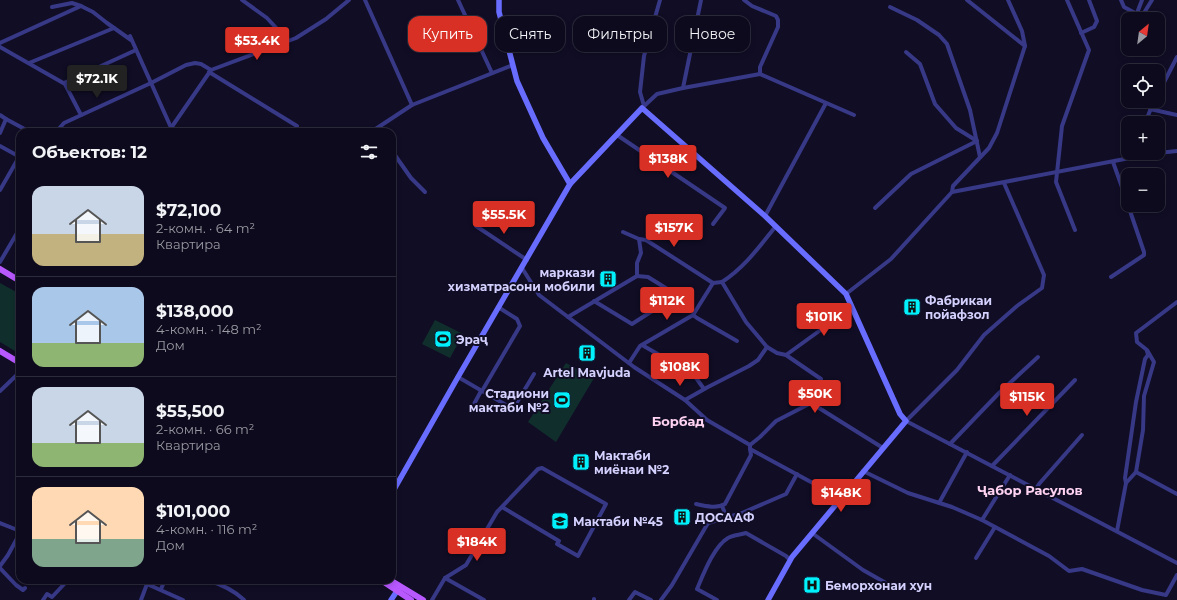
<!DOCTYPE html>
<html lang="ru">
<head>
<meta charset="utf-8">
<style>
	body { margin:0; font-family:Montserrat,sans-serif; background:#151325; color:#f1f3f6; height:100vh; display:flex; flex-direction:column; font-size:15px; white-space:nowrap }
	* { box-sizing:border-box; margin:0 }
	p { font-size:13px; color:#9a9aa3 }
	.icon { flex:none; width:22px; height:22px; fill:none; stroke:currentColor; stroke-width:2; stroke-linecap:round; stroke-linejoin:round }
	.map { position:relative; flex:1; overflow:hidden }
	.panel { position:absolute; left:16px; top:128px; width:380px; height:456px; display:flex; flex-direction:column; background:#0c0a1c; border-radius:12px; box-shadow:0 2px 6px #0003,0 0 0 1px #2c2b3b }
	.panel>* { flex:none }
	.hud { position:absolute; left:408px; top:16px; width:380px; height:36px; display:flex; gap:8px }
	.needle { width:26px; rotate:29deg }
	.controls { position:absolute; left:1121px; top:12px; display:grid; gap:8px }
	.controls a { display:grid; place-items:center; width:44px; height:44px; border-radius:8px; background:#0c0a1c; box-shadow:0 2px 6px #0003,0 0 0 1px #2c2b3b; font-size:20px }
	.price { position:absolute; translate:-50% -34px; padding:0 9px; border-radius:4px; background:#d93025; color:#fff; font-size:13px; line-height:26px; filter:drop-shadow(0 1px 2px #0008) }
	.price::after { content:''; position:absolute; left:50%; top:24px; width:12px; height:9px; margin-left:-6px; background:inherit; clip-path:polygon(0 0,100% 0,50% 100%) }
	.price.selected { background:#222; color:#fff }
	ul { padding:0; list-style:none }
	li { display:flex; align-items:center; gap:12px; height:100px; padding:0 16px }
	li+li { border-top:1px solid #2c2b3b }
	li span { display:grid; place-items:center; flex:none; width:112px; height:80px; border-radius:12px; color:#555 }
	li>.icon { margin-inline-start:auto }
	span .icon { width:48px; height:48px; fill:#fffc; stroke-width:1 }
	li b { font-size:17px }
	h2 { display:flex; justify-content:space-between; align-items:center; height:48px; padding:0 16px; font-size:17px }
	.chip { padding:0 14px; border-radius:12px; background:#0c0a1c; box-shadow:0 2px 6px #0003,0 0 0 1px #2c2b3b; font-size:14px; line-height:36px }
	.chip.selected { background:#d93025; color:#fff }
	.map>svg:first-child { display:block }
</style>
</head>
<body>
<div class="map">
<svg width="1177" height="600" viewBox="0 0 1177 600">
	<rect width="100%" height="100%" fill="#100d25"/>
	<g fill="#102f2c">
		<path d="M0 283 20 294V354L0 342Z"/>
		<path d="M435 320 463 334 450 358 422 344Z"/>
		<path d="M566 363 594 378 556 442 528 422Z"/>
	</g>
	<g fill="none" stroke-linecap="round" stroke-linejoin="round">
		<g stroke="#373886" stroke-width="4">
			<path d="M242 0 267 18 279 31 283 43"/>
			<path d="M365 0 412 105"/>
			<path d="M458 0 492 73"/>
			<path d="M744 0 752 6 776 16 778 20V27L760 67V74"/>
			<path d="M967 0 1025 46"/>
			<path d="M1067 0 1089 50 1062 126 1056 182 1075 230"/>
			<path d="M1121 0 1124 7 1137 14"/>
			<path d="M1142 0 1137 13 1140 16H1142L1152 0"/>
			<path d="M52 7 72 3 81 6 93 12 107 23 131 40"/>
			<path d="M890 7 917 20 939 35 947 44 970 110 980 157"/>
			<path d="M1081 33 1094 27 1097 21 1089 0"/>
			<path d="M130 36 173 132"/>
			<path d="M0 43 81 6"/>
			<path d="M0 47 65 84 81 115"/>
			<path d="M906 52 920 64 935 104 956 128 977 141"/>
			<path d="M29 63 114 28"/>
			<path d="M209 72 297 126"/>
			<path d="M64 83 136 50"/>
			<path d="M683 88 701 0"/>
			<path d="M1158 94 1177 57"/>
			<path d="M644 106 640 92 644 56 660 0"/>
			<path d="M642 108 657 94 683 88 760 74 854 115"/>
			<path d="M1150 109 1177 115"/>
			<path d="M0 115 6 119"/>
			<path d="M1145 123 1154 101"/>
			<path d="M171 128 211 70 296 38 326 19 349 0"/>
			<path d="M56 132 64 123 151 83 186 65 195 63 201 64 211 70"/>
			<path d="M371 132 412 105 513 65"/>
			<path d="M0 133 6 119 30 132"/>
			<path d="M617 135 725 208 713 224"/>
			<path d="M0 146 20 157"/>
			<path d="M392 151 411 178 425 192"/>
			<path d="M1158 153 1177 151"/>
			<path d="M1113 162 1128 204"/>
			<path d="M1004 183 1044 275 1042 288 1017 306 984 335 957 370 906 421 1177 563"/>
			<path d="M0 190 19 157"/>
			<path d="M952 192 953 186 989 148 997 133 1025 46 1022 31 1008 0"/>
			<path d="M875 208 911 174 977 141"/>
			<path d="M490 209 476 226 527 260"/>
			<path d="M765 216 826 103"/>
			<path d="M776 226C759 247 745 267 722 282L746 322 767 347 777 353 786 355 821 379 811 403 883 448"/>
			<path d="M623 232 639 239 646 240 713 283 722 282"/>
			<path d="M0 262 20 228"/>
			<path d="M522 268 539 295 634 367 685 400 707 420 750 445V449L822 488 840 500"/>
			<path d="M1111 277 1144 255V252L1128 205"/>
			<path d="M846 294 891 259 952 192 1156 153"/>
			<path d="M594 301 632 324 677 295 648 277 637 276"/>
			<path d="M693 315 697 318 737 341"/>
			<path d="M568 317 637 276V263L641 253 639 239"/>
			<path d="M642 345 694 375 704 389"/>
			<path d="M786 355 851 308"/>
			<path d="M629 363 640 346 693 315 713 283"/>
			<path d="M458 377 513 409 534 374"/>
			<path d="M0 391 20 372"/>
			<path d="M482 391 520 326 517 319 498 307"/>
			<path d="M685 400 708 387 749 366 758 360 767 347"/>
			<path d="M473 406 481 391"/>
			<path d="M950 444 999 393 1038 357"/>
			<path d="M750 445 760 437 776 421 811 403"/>
			<path d="M992 466 1075 380"/>
			<path d="M863 471 908 493 952 507 982 520 1049 556 1069 571 1082 569 1142 590 1166 595 1177 575"/>
			<path d="M1136 472 1177 494"/>
			<path d="M1126 483 1136 472 1143 430 1144 396 1154 362 1147 350 1137 342 1136 333 1177 302"/>
			<path d="M1036 489 1039 484 1082 435"/>
			<path d="M939 503 967 452"/>
			<path d="M696 504C705 506 717 509 725 504L751 455 750 449"/>
			<path d="M722 506 727 518"/>
			<path d="M982 520 1010 475"/>
			<path d="M0 523 20 531"/>
			<path d="M1117 531 1126 483 1125 478 1136 402 1145 359 1148 355 1147 351"/>
			<path d="M812 533 863 570 893 587"/>
			<path d="M976 558 995 527"/>
			<path d="M0 566 8 555 20 533"/>
			<path d="M0 568 16 585 23 590 25 588"/>
			<path d="M445 578 484 600"/>
			<path d="M138 580 183 600"/>
			<path d="M207 580C220 584 234 590 244 600"/>
			<path d="M161 589 165 580"/>
			<path d="M43 600 47 594 52 597 68 580"/>
			<path d="M141 600 147 584"/>
			<path d="M432 600 445 578 466 565 497 512 538 469 542 468 606 504 578 556 557 544 559 541 502 507"/>
			<path d="M594 600V599"/>
			<path d="M629 600 635 592 651 600"/>
			<path d="M661 600 672 585 708 523 742 513 786 494 797 474"/>
			<path d="M717 600 697 589C703 575 714 546 728 538 732 535 740 535 746 533L786 556 790 560"/>
		</g>
		<g stroke="#686cff" stroke-width="5.5">
			<path d="M570 184 642 108 765 216 846 294 900 414 906 421 792 557 768 600"/>
			<path d="M392 493 458 377 570 184 543 138 517 81 499 12V0"/>
			<path d="M391 600 399 588"/>
		</g>
		<g stroke="#b858ff" stroke-width="6">
			<path d="M0 269 20 281"/>
			<path d="M0 351 20 363"/>
			<path d="M381 580 411 600"/>
			<path d="M390 580 423 600"/>
		</g>
	</g>
	<defs>
		<symbol id="building-square" viewBox="-11 -11 22 22"><rect x="-9" y="-9" width="18" height="18" rx="4" fill="#00f0fc" stroke="#100d25"/><path d="M-4-6H4V6H1V3H-1V6H-4ZM-2.5-4.3h1.7v1.8h-1.7ZM.8-4.3h1.7v1.8H.8ZM-2.5-1h1.7V.8h-1.7ZM.8-1h1.7V.8H.8Z" fill="#111"/></symbol>
		<symbol id="stadium-square" viewBox="-11 -11 22 22"><rect x="-9" y="-9" width="18" height="18" rx="4" fill="#00f0fc" stroke="#100d25"/><path d="M0-5a6.5 5 0 1 0 0 10a6.5 5 0 1 0 0-10ZM-3.5-1.8h7v3.6h-7Z" fill="#111"/></symbol>
		<symbol id="school-square" viewBox="-11 -11 22 22"><rect x="-9" y="-9" width="18" height="18" rx="4" fill="#00f0fc" stroke="#100d25"/><path d="M0-5L7-2L0 1L-7-2ZM-4 1L0 2.5L4 1V4Q0 6-4 4Z" fill="#111"/></symbol>
		<symbol id="hospital-square" viewBox="-11 -11 22 22"><rect x="-9" y="-9" width="18" height="18" rx="4" fill="#00f0fc" stroke="#100d25"/><path d="M-5-5h3v3.5h4V-5h3V5h-3V1.5h-4V5h-3Z" fill="#111"/></symbol>
	</defs>
	<g fill-rule="evenodd">
		<use href="#building-square" x="598" y="269" width="20" height="20"/>
		<use href="#building-square" x="902" y="297" width="20" height="20"/>
		<use href="#stadium-square" x="433" y="329" width="20" height="20"/>
		<use href="#building-square" x="577" y="343" width="20" height="20"/>
		<use href="#stadium-square" x="552" y="390" width="20" height="20"/>
		<use href="#building-square" x="571" y="452" width="20" height="20"/>
		<use href="#building-square" x="672" y="507" width="20" height="20"/>
		<use href="#school-square" x="550" y="511" width="20" height="20"/>
		<use href="#hospital-square" x="802" y="575" width="20" height="20"/>
	</g>
	<g text-anchor="middle" dominant-baseline="central" stroke-width="4" stroke-linejoin="round" paint-order="stroke">
		<g font-size="12" font-weight="bold" fill="#d4d1ff" stroke="#100d25" text-anchor="start">
			<text x="595" y="272" text-anchor="end">маркази<tspan x="595" dy="14">хизматрасони мобили</tspan></text>
			<text x="925" y="300">Фабрикаи<tspan x="925" dy="14">пойафзол</tspan></text>
			<text x="456" y="339">Эраҷ</text>
			<text x="587" y="372" text-anchor="middle">Artel Mavjuda</text>
			<text x="549" y="393" text-anchor="end">Стадиони<tspan x="549" dy="14">мактаби №2</tspan></text>
			<text x="594" y="455">Мактаби<tspan x="594" dy="14">миёнаи №2</tspan></text>
			<text x="695" y="517">ДОСААФ</text>
			<text x="573" y="521">Мактаби №45</text>
			<text x="825" y="585">Беморхонаи хун</text>
		</g>
		<g font-size="13" font-weight="bold" fill="#ffd3f1" stroke="#100d25">
			<text x="678" y="421">Борбад</text>
			<text x="1030" y="490">Ҷабор Расулов</text>
		</g>
	</g>
</svg>
<div class="controls">
<a><svg class="needle" viewBox="-14 -14 28 28"><path d="M0-13l5 13h-10z" fill="#e53935"/><path d="M0 13l5-13h-10z" fill="#9a9aa3"/></svg></a>
<a><svg class="icon" aria-label="locate" viewBox="0 0 24 24"><circle cx="12" cy="12" r="6"/><path d="M12 2v4M12 18v4M2 12h4M18 12h4"/></svg></a>
<a>+</a>
<a>−</a>
</div>
<b class="price" style="left:257px;top:61px">$53.4K</b>
<b class="price selected" style="left:97px;top:99px">$72.1K</b>
<b class="price" style="left:668px;top:179px">$138K</b>
<b class="price" style="left:504px;top:235px">$55.5K</b>
<b class="price" style="left:674px;top:248px">$157K</b>
<b class="price" style="left:667px;top:321px">$112K</b>
<b class="price" style="left:824px;top:337px">$101K</b>
<b class="price" style="left:680px;top:387px">$108K</b>
<b class="price" style="left:815px;top:414px">$50K</b>
<b class="price" style="left:1027px;top:417px">$115K</b>
<b class="price" style="left:841px;top:513px">$148K</b>
<b class="price" style="left:477px;top:562px">$184K</b>
<div class="hud">
<a class="chip selected">Купить</a>
<a class="chip">Снять</a>
<a class="chip">Фильтры</a>
<a class="chip">Новое</a>
</div>
<section class="panel">
<h2>Объектов: 12<svg class="icon" aria-label="filters" viewBox="0 0 24 24"><path d="M4 7h16M4 17h16"/><circle cx="9" cy="7" r="2"/><circle cx="15" cy="17" r="2"/></svg></h2>
<ul>
<li><span style="background:linear-gradient(#c9d6e8 60%,#c2b280 0)"><svg class="icon" aria-label="home" viewBox="0 0 24 24"><path d="M3 11l9-7 9 7M6 9v11h12V9"/></svg></span><div><b>$72,100</b><p>2-комн. · 64 m²</p><p>Квартира</p></div></li>
<li><span style="background:linear-gradient(#a9c7e8 70%,#8fb573 0)"><svg class="icon" aria-label="home" viewBox="0 0 24 24"><path d="M3 11l9-7 9 7M6 9v11h12V9"/></svg></span><div><b>$138,000</b><p>4-комн. · 148 m²</p><p>Дом</p></div></li>
<li><span style="background:linear-gradient(#c9d6e8 70%,#8fb573 0)"><svg class="icon" aria-label="home" viewBox="0 0 24 24"><path d="M3 11l9-7 9 7M6 9v11h12V9"/></svg></span><div><b>$55,500</b><p>2-комн. · 66 m²</p><p>Квартира</p></div></li>
<li><span style="background:linear-gradient(#ffd9b3 65%,#7fa58c 0)"><svg class="icon" aria-label="home" viewBox="0 0 24 24"><path d="M3 11l9-7 9 7M6 9v11h12V9"/></svg></span><div><b>$101,000</b><p>4-комн. · 116 m²</p><p>Дом</p></div></li>
</ul>
</section>
</div>
</body>
</html>
